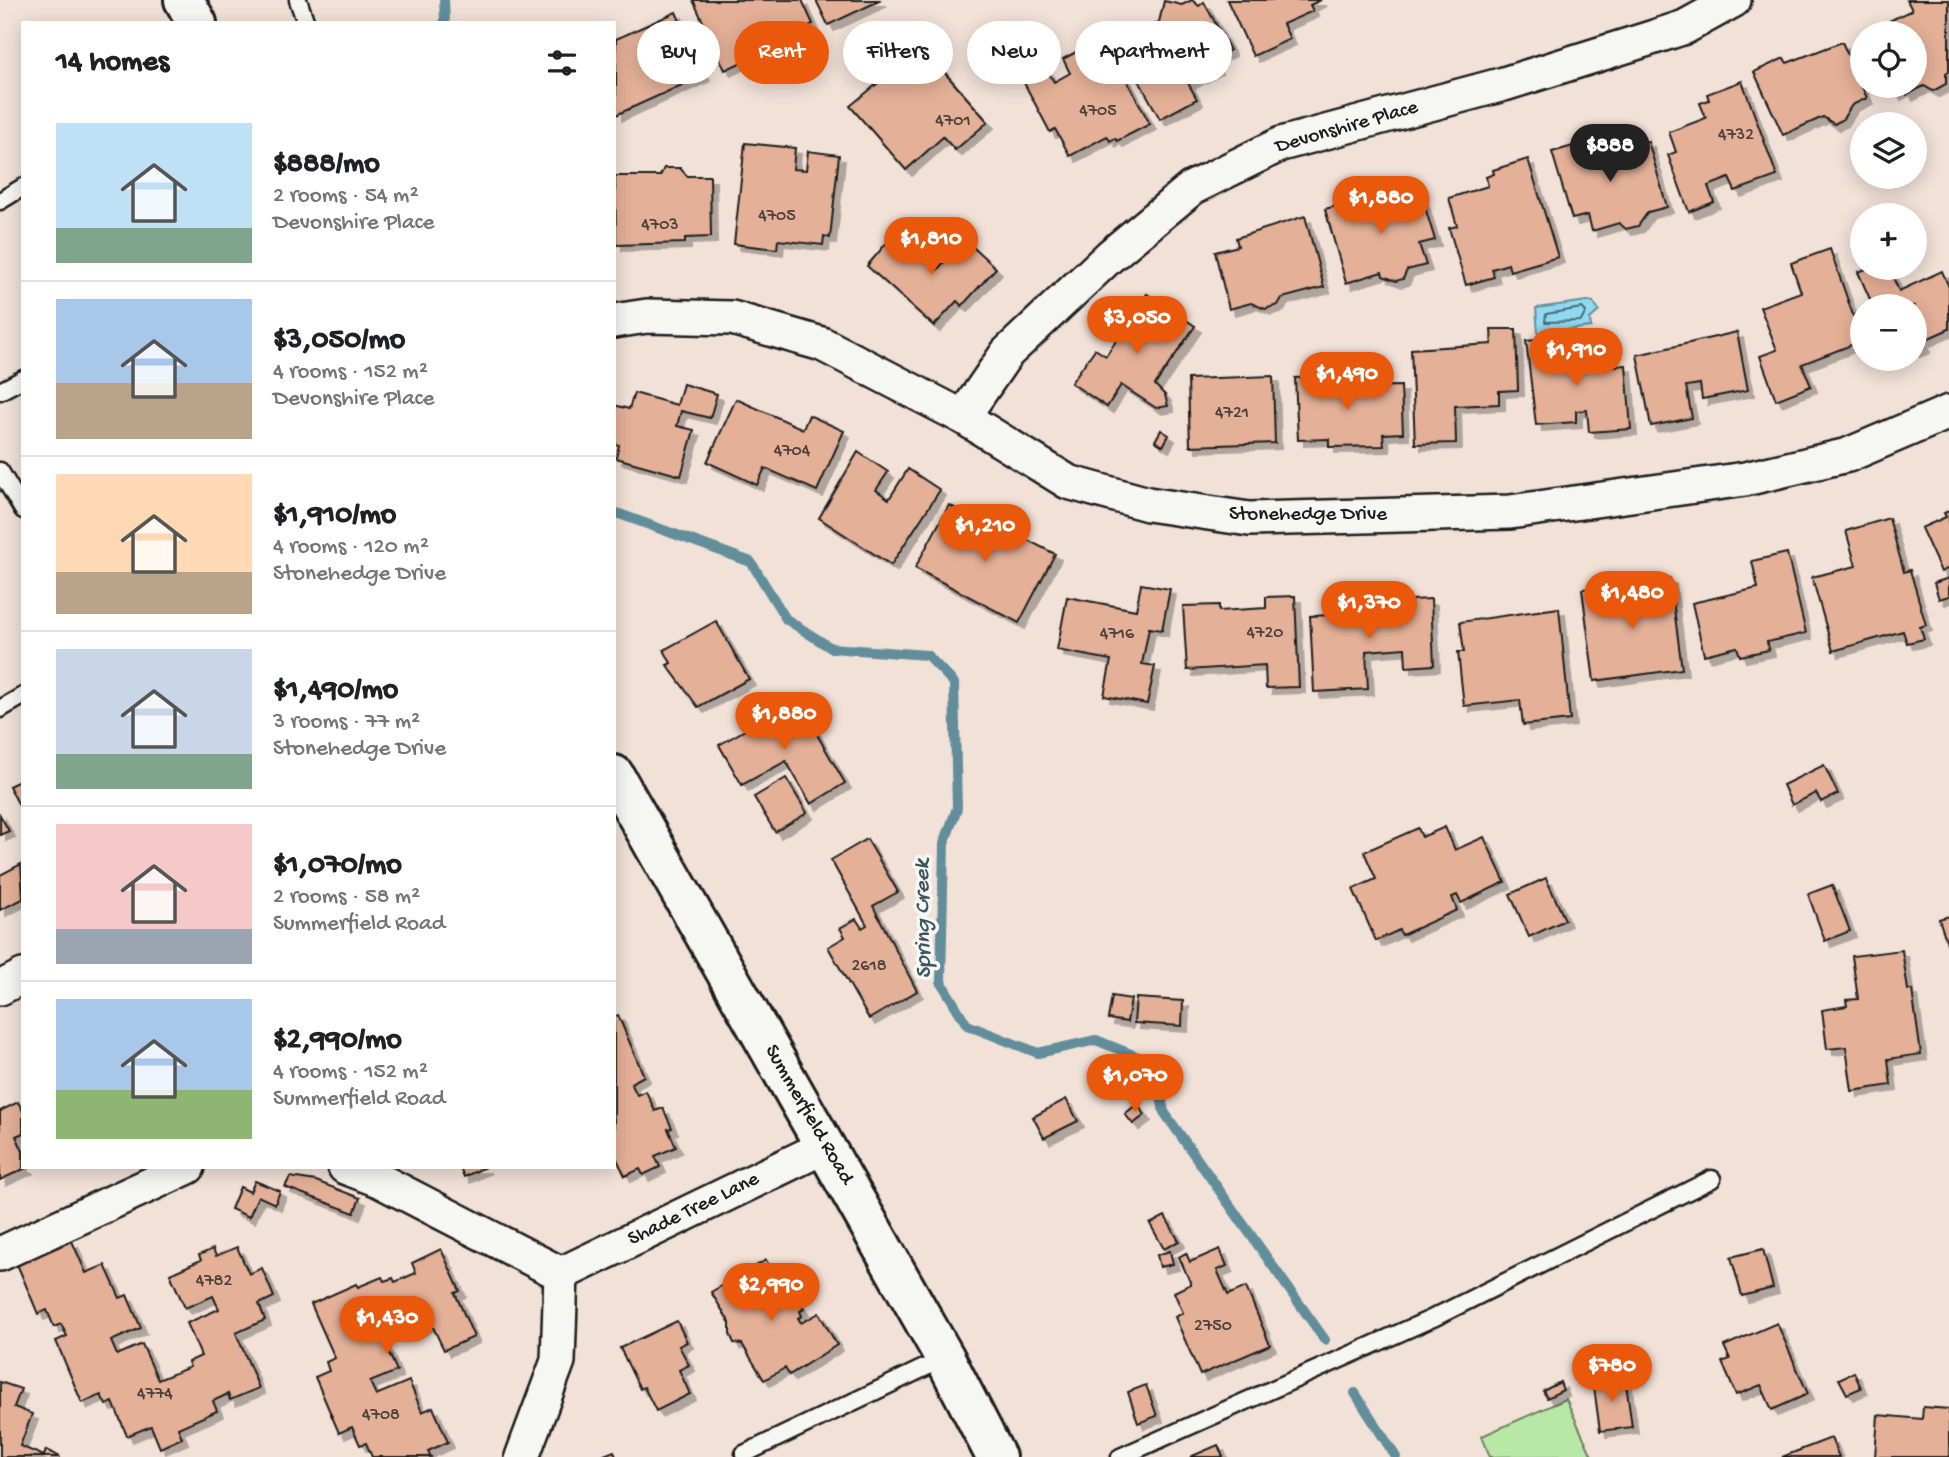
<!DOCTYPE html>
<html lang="en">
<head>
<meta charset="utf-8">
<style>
	body { margin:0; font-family:"Gochi Hand",sans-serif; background:#f2f2f2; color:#202124; height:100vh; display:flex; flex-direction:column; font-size:26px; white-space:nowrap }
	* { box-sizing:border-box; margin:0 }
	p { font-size:23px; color:#757577 }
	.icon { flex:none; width:38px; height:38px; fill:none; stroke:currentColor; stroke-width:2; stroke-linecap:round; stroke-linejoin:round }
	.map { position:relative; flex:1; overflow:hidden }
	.details { position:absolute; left:21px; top:21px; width:595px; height:1148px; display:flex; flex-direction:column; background:#fff; border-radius:0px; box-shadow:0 4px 18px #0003 }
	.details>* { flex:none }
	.banner { position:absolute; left:637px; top:21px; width:665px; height:63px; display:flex; gap:14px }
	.buttons { position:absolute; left:1850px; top:21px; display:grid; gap:14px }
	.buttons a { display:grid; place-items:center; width:77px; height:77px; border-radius:50%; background:#fff; box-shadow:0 4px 18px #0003; font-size:35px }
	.price { position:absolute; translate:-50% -60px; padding:0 16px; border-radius:24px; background:#ea580c; color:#fff; font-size:23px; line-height:46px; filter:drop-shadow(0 2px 4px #0008) }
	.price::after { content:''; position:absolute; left:50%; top:42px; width:21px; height:16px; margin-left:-10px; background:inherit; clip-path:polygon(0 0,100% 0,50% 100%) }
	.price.current { background:#222; color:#fff }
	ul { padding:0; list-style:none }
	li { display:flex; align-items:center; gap:21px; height:175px; padding:0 35px }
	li+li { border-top:2px solid #e0e0e0 }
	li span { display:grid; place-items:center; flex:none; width:196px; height:140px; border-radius:0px; color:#555 }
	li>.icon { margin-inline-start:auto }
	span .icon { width:84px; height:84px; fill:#fffc; stroke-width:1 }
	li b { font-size:30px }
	h2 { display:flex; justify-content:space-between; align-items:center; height:84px; padding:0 35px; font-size:30px }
	.chip { padding:0 24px; border-radius:32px; background:#fff; box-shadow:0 4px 18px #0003; font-size:24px; line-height:63px }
	.chip.current { background:#ea580c; color:#fff }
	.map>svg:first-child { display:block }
</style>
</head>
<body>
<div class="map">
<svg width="1949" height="1457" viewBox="0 0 1949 1457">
	<defs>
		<filter id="shadow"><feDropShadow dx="6" dy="6" stdDeviation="0" flood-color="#0004"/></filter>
	</defs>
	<rect width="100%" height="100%" fill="#f1e1d7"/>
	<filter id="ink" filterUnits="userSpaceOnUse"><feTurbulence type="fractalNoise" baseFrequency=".0143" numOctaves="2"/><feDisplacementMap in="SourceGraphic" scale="14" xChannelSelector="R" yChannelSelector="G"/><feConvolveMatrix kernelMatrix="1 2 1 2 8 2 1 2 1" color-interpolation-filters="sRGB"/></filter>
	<g filter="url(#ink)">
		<path fill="#b8e7a6" stroke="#6a8261" stroke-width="2" d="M1566 1399 1592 1456 1490 1457 1482 1436Z"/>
		<path fill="#90daf1" stroke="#628e9c" stroke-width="2" d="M1587 301 1593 302 1599 311 1590 319 1591 327 1538 333 1536 308Z"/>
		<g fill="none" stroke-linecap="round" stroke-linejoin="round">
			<path stroke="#4a6871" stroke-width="2" d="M1582 308 1586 312 1581 321 1545 322 1546 314Z"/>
			<g stroke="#628e9c" stroke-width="10">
				<path d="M444 0 445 23"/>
				<path d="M614 512 751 562 786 619 831 648 927 655 954 683 957 808 944 844 941 982 967 1025 1038 1053 1096 1040 1155 1064 1164 1112 1325 1340"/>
				<path d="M1355 1393 1396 1457"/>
			</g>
		</g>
		<g fill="#e4b097" stroke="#1c1c1c" stroke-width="2" filter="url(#shadow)">
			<path d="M693 0H802L813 24 749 53 751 58 725 70Z"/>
			<path d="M816 0H881L828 25Z"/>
			<path d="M1192 0 1199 6 1204 2 1230 50 1211 60 1216 68 1188 83 1197 99 1160 119 1126 57 1144 48 1136 33 1159 22 1164 1 1182 5Z"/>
			<path d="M1227 0H1321L1310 5 1313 11 1283 24 1290 39 1253 56Z"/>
			<path d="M1907 0H1949V71L1946 73V84L1933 91 1924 86 1907 95 1904 89 1895 94 1891 86H1914V33H1887L1883 24 1912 10Z"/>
			<path d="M676 12 704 75 616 115V39Z"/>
			<path d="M1104 37 1150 124 1117 141 1115 138 1110 141 1107 136 1070 156 1055 129 1050 132 1022 79 1045 67 1054 82 1070 73 1063 59Z"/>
			<path d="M1842 42 1867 98 1852 105 1842 120 1834 124 1823 117 1783 135 1754 72 1784 58 1787 63Z"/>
			<path d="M922 47 988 122 955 150 943 137 906 170 850 106Z"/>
			<path d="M1742 81 1777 176 1735 191 1729 178 1708 186 1714 202 1689 212 1668 155 1676 152 1669 132 1706 118 1700 103 1709 100 1707 94Z"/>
			<path d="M1591 141 1594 152 1625 143 1626 147 1648 141 1667 207 1648 212 1638 226 1626 229 1619 223 1592 231 1588 215 1572 219 1552 152Z"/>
			<path d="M745 143 795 148 793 169 806 170 808 151 839 155 830 238 824 236 823 245 778 240 777 249 734 244Z"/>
			<path d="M1528 159 1558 257 1510 271 1508 264 1492 269 1494 277 1466 285 1449 228 1457 226 1449 198 1488 186 1486 177 1494 174 1493 170Z"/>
			<path d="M664 168H680L687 176H710L711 237 685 238V243L616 245 615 176H660Z"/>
			<path d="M1403 189 1407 198 1421 194 1435 240 1419 244 1426 265 1407 270 1403 279 1396 281 1383 276 1382 272 1346 283 1325 209 1359 200 1361 209 1380 204 1377 196Z"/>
			<path d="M1305 216 1324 287 1282 298 1278 305 1265 309 1251 303 1229 309 1215 252 1238 246 1236 238Z"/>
			<path d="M895 233 937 270 964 239 996 268 962 306 957 301 934 326 867 266Z"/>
			<path d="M1830 249 1862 341 1802 364 1811 386 1776 400 1760 356 1777 350 1760 307 1801 292 1791 263Z"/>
			<path d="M1869 268H1889L1899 291 1942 271 1949 287V329L1922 341 1924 347 1914 351V306H1873L1858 272Z"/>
			<path d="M1147 294 1195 326 1155 385 1165 395 1168 406 1156 408 1121 385 1107 407 1071 383 1095 349 1106 356Z"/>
			<path d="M1491 329H1516L1518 390 1499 391V404L1455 406 1456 443 1415 444 1411 349 1492 344Z"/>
			<path d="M1737 332 1748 390 1702 399 1700 384 1686 386 1692 418 1651 426 1637 355Z"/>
			<path d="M1573 337 1576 369 1626 365 1631 429 1589 432 1587 410 1576 411V422L1536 425 1526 341Z"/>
			<path d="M1273 376 1275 443 1190 446 1188 379Z"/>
			<path d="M1344 376V387L1401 386 1403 433 1383 434 1384 446 1329 447V439L1298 440 1295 378Z"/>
			<path d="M683 384 717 394 710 418 681 411 677 426 694 430 681 476 616 458 619 445 614 444V405L629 409 634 393 677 405Z"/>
			<path d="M736 399 803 429 809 415 844 431 817 491 765 468 757 485 707 462Z"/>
			<path d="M1161 430 1169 435 1163 446 1155 441Z"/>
			<path d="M858 452 888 472 876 490 889 499 908 469 940 490 891 565 819 518Z"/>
			<path d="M949 505 991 527 989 531 1013 544 1018 535 1055 554 1019 623 915 568Z"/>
			<path d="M1949 511V568L1941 572 1921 528 1946 517 1944 513Z"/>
			<path d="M1889 518 1904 572 1910 570 1926 625 1920 627 1924 639 1907 643 1903 631 1833 651 1812 577 1856 566 1846 531Z"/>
			<path d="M1787 553 1806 633 1767 642 1769 650 1740 656 1737 647 1704 655 1692 603 1758 588 1752 561Z"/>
			<path d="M1670 578 1682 669 1594 681 1582 589 1614 585 1618 612 1635 610 1631 583Z"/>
			<path d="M1949 578V596L1939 599 1934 583Z"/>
			<path d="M1141 584 1170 589 1162 630 1149 628 1142 664 1155 666 1147 704 1104 696 1111 660 1057 650 1067 597 1136 610Z"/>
			<path d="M1295 596 1299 687 1266 688 1265 665 1187 670 1183 606 1219 605V611L1266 608V597Z"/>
			<path d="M1431 599 1434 665 1406 667 1405 648 1366 651 1368 689 1314 692 1310 616 1351 614V603Z"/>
			<path d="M1559 608 1570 720 1523 725 1520 700 1464 706 1458 652H1464L1460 622Z"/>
			<path d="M716 621 749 679 698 707 667 665 671 663 664 650Z"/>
			<path d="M797 700 845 783 811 804 786 761 742 785 719 745Z"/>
			<path d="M1824 765 1838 794 1821 802 1816 793 1792 805 1783 785Z"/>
			<path d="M786 778 807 813 775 832 754 797Z"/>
			<path d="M23 779V813L9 786Z"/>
			<path d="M0 815 9 831 0 835Z"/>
			<path d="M1445 827 1455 850 1484 837 1505 882 1461 903 1457 895 1452 897 1457 910 1402 935 1399 930 1376 941 1353 889 1376 879 1364 852 1418 828 1422 837Z"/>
			<path d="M867 839 898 892 873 906 917 991 869 1019 828 947 845 937 840 928 856 919 862 928 867 925 831 860Z"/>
			<path d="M21 864 23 899 0 910V875Z"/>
			<path d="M1546 878 1565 920 1529 937 1510 894Z"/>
			<path d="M1832 885 1850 931 1825 941 1808 894Z"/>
			<path d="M1949 916V949L1939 919Z"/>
			<path d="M1902 950 1908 990H1912L1921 1054 1888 1059 1891 1085 1852 1091 1846 1047 1827 1049 1822 1010 1847 1006 1846 1000 1858 999 1852 956Z"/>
			<path d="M1112 996 1131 999 1127 1022 1108 1019Z"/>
			<path d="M1136 998 1183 1001 1182 1026 1134 1023Z"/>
			<path d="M618 1015 644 1076 631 1083 637 1095 646 1091 655 1111 663 1108 672 1128 668 1129 676 1147 655 1156 660 1167 643 1175 640 1169 625 1176 614 1153V1017Z"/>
			<path d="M1066 1099 1078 1121 1044 1138 1033 1117Z"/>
			<path d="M18 1102 23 1111V1133L16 1136 23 1151V1167H28L0 1180V1111Z"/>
			<path d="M1137 1104 1145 1115 1133 1124 1125 1114Z"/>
			<path d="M460 1167H485L464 1177Z"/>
			<path d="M290 1177 316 1181 360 1198 354 1213 285 1187Z"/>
			<path d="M255 1181 280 1191 275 1204 258 1196 249 1217 231 1209 240 1187 250 1192Z"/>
			<path d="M1165 1216 1179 1241 1164 1249 1150 1224Z"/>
			<path d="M72 1241 86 1273 105 1265 120 1298 127 1295 141 1328 111 1341 117 1355 142 1344 158 1380 190 1367 188 1362 201 1356 187 1323 219 1309 213 1296 185 1308 170 1274 201 1260 199 1255 213 1249 216 1256 237 1247 249 1274 262 1268 274 1297 259 1304 265 1320 236 1333 259 1388 230 1400 228 1394 213 1401 217 1411 178 1428 182 1438 160 1448 151 1426 127 1436 113 1402 106 1405 101 1395 82 1403 56 1341 67 1336 61 1324 54 1327 47 1310 38 1314 17 1264Z"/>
			<path d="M441 1249 460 1291 455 1293 474 1337 444 1350 431 1323 415 1330 412 1321 381 1335 397 1371 370 1382 376 1395 409 1381 422 1412 433 1407 448 1442 428 1451 431 1457H372L366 1443 360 1445 352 1427 339 1433 315 1377 329 1371 326 1362 335 1358 311 1304 356 1284 358 1287 382 1277 384 1281 393 1278 395 1282 416 1273 412 1263Z"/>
			<path d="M1220 1249 1227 1266 1217 1270 1228 1295 1246 1287 1270 1345 1200 1375 1175 1317 1183 1313 1174 1292 1191 1284 1179 1257 1186 1253 1190 1262Z"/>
			<path d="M1763 1249 1773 1288 1742 1296 1731 1257Z"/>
			<path d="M1170 1251 1173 1264 1160 1267 1157 1255Z"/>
			<path d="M766 1260 785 1293H795L804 1309 800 1311 802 1316 798 1318 801 1323 819 1313 837 1345 789 1375 785 1368 764 1380 742 1344 734 1343 730 1334V1323L711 1292Z"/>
			<path d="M677 1321 687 1342 679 1346 689 1365 679 1370 690 1394 656 1411 644 1387 640 1389 620 1348Z"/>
			<path d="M1777 1323 1808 1394 1772 1410 1761 1385 1736 1395 1722 1362 1730 1359 1724 1346Z"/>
			<path d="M1608 1348 1616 1364 1595 1374 1587 1357Z"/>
			<path d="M1854 1372 1861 1388 1847 1394 1839 1379Z"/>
			<path d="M1625 1376 1632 1427 1600 1431 1593 1380Z"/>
			<path d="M0 1382 21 1389 14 1407 32 1414 20 1446 44 1456 46 1450 60 1457H0Z"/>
			<path d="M1560 1382 1563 1390 1547 1398 1543 1391Z"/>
			<path d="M1146 1385 1157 1416 1138 1423 1128 1392Z"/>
			<path d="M1923 1407 1949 1409V1457H1875L1878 1415 1922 1419Z"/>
			<path d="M1831 1438 1839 1457H1782Z"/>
			<path d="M1218 1445 1223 1457H1190Z"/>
			<path d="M614 1451 616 1457H599Z"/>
		</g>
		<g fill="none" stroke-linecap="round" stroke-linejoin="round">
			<defs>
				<g id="lane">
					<path d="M298 0 306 23"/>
					<path d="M0 201 23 187"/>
					<path d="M0 391 23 379"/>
					<path d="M0 471 23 510"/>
					<path d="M0 709 23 696"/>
					<path d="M744 1454 945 1358"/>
					<path d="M1120 1457 1433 1318 1712 1179"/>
				</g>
				<g id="street">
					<path d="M614 321 647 316 732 318 822 344 963 417 1068 482 1148 504 1249 519 1510 512 1745 479 1848 455 1949 412"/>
					<path d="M963 417 1007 353 1110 256 1192 188 1281 144 1504 84 1648 39 1685 27 1734 0"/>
					<path d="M0 988 23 976"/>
					<path d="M345 1167 379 1180 561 1274"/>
					<path d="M0 1254 188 1167"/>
					<path d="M561 1274 826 1146"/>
					<path d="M522 1457 558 1361 561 1274"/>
				</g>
				<g id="secondary">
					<path d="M184 0 197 23"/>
					<path d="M614 775 945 1358 996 1457"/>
				</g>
			</defs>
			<use href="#lane" stroke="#1c1c1c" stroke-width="21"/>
			<use href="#street" stroke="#1c1c1c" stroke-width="38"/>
			<use href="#secondary" stroke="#1c1c1c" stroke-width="44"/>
			<use href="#lane" stroke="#f6f6f2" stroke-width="16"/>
			<use href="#street" stroke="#f6f6f2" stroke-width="33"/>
			<use href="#secondary" stroke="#f6f6f2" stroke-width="38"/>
		</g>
	</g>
	<g text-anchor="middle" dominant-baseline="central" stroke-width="7" stroke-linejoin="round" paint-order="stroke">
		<g font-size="18" fill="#4e413b">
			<text x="1098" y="111">4705</text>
			<text x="953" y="121">4701</text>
			<text x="1736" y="135">4732</text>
			<text x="777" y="216">4705</text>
			<text x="660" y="225">4703</text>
			<text x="1232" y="413">4721</text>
			<text x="792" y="451">4704</text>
			<text x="1265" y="633">4720</text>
			<text x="1117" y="634">4716</text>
			<text x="869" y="966">2618</text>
			<text x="214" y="1281">4782</text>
			<text x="1213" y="1326">2750</text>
			<text x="155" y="1394">4774</text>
			<text x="381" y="1415">4708</text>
		</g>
		<g font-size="21" fill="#1c1c1c" stroke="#f6f6f2">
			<text transform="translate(1347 128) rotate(-16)">Devonshire Place</text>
			<text x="1308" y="515">Stonehedge Drive</text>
			<text transform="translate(808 1115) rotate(60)">Summerfield Road</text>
			<text transform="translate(694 1210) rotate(-26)">Shade Tree Lane</text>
		</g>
		<g font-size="23" font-style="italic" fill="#3f555c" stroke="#f6f6f2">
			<text transform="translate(924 919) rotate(-91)">Spring Creek</text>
		</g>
	</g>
</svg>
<div class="buttons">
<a><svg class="icon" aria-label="locate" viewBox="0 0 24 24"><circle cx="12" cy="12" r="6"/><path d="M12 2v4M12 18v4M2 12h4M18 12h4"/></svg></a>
<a><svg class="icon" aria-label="layers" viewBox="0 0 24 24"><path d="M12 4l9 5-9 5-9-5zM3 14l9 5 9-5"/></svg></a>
<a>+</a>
<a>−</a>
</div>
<b class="price current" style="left:1610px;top:184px">$888</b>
<b class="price" style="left:1381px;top:236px">$1,880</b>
<b class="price" style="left:931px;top:277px">$1,810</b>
<b class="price" style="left:1137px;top:356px">$3,050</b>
<b class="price" style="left:1576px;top:388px">$1,910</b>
<b class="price" style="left:1347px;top:412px">$1,490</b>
<b class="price" style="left:985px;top:564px">$1,210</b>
<b class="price" style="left:1632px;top:631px">$1,480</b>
<b class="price" style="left:1369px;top:641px">$1,370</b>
<b class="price" style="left:784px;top:752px">$1,880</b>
<b class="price" style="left:1135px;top:1114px">$1,070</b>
<b class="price" style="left:771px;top:1323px">$2,990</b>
<b class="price" style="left:387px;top:1356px">$1,430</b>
<b class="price" style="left:1612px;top:1404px">$780</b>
<div class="banner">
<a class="chip">Buy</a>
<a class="chip current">Rent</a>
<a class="chip">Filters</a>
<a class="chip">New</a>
<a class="chip">Apartment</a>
</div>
<section class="details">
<h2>14 homes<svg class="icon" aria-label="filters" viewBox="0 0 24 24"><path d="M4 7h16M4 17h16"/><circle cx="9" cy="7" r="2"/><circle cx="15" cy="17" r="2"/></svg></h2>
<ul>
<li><span style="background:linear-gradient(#bfe0f5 75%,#7fa58c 0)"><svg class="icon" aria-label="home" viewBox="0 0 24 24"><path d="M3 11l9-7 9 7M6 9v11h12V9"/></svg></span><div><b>$888/mo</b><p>2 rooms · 54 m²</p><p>Devonshire Place</p></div></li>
<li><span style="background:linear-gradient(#a9c7e8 60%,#b9a48a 0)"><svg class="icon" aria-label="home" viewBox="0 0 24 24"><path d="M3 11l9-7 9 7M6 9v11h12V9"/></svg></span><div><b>$3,050/mo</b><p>4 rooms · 152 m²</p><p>Devonshire Place</p></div></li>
<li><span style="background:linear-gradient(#ffd9b3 70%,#b9a48a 0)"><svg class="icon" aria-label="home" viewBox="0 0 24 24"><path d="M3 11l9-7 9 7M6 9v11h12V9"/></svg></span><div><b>$1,910/mo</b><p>4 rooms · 120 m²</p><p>Stonehedge Drive</p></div></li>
<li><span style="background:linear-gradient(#c9d6e8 75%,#7fa58c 0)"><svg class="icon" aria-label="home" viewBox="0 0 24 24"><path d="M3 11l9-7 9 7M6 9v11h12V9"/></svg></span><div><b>$1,490/mo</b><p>3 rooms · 77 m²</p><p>Stonehedge Drive</p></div></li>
<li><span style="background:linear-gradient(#f6c9c9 75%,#9aa5b1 0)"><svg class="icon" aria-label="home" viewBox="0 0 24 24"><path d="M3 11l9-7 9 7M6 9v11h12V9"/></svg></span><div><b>$1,070/mo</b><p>2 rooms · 58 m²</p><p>Summerfield Road</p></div></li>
<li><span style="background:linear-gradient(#a9c7e8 65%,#8fb573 0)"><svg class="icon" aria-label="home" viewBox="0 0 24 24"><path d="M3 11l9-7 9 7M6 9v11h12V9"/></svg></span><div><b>$2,990/mo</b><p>4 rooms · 152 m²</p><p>Summerfield Road</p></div></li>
</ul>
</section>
</div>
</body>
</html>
